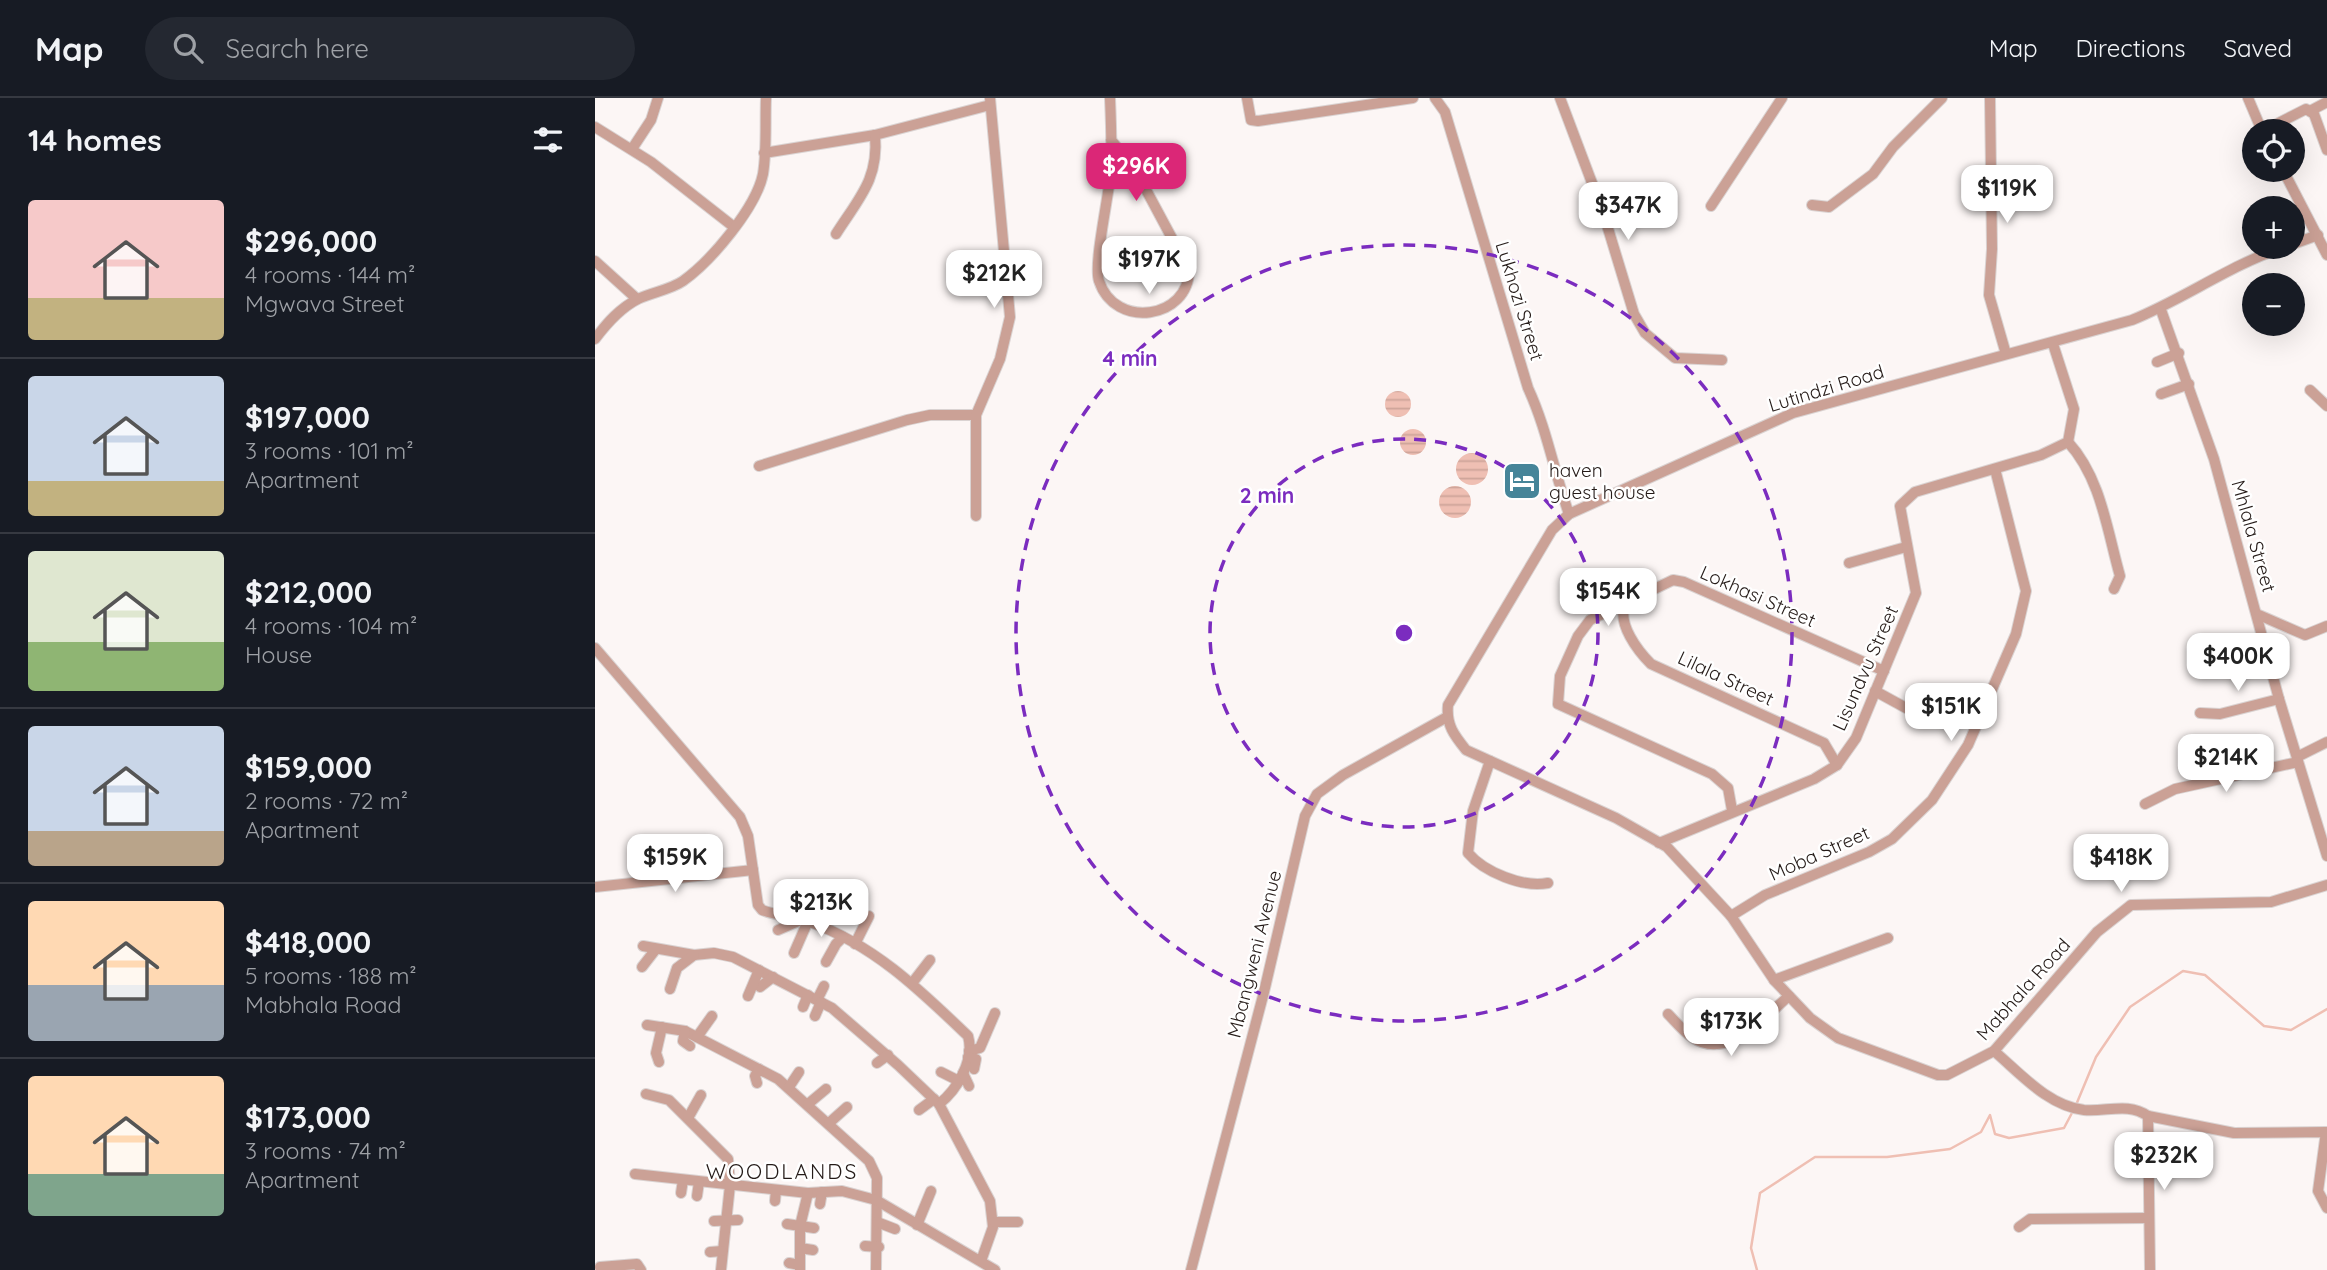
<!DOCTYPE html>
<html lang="en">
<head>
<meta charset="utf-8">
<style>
	body { margin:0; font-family:Quicksand,sans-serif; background:#242831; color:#f1f3f6; height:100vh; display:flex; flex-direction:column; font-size:26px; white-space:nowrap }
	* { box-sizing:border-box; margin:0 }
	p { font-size:23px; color:#9ea1a6 }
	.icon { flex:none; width:38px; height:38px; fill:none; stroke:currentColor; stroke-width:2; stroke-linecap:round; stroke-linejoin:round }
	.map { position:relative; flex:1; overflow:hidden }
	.panel { display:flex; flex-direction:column; background:#171b24; width:595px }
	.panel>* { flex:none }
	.tools { position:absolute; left:1647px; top:21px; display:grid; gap:14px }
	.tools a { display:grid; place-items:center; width:63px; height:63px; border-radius:50%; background:#171b24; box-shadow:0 7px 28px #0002; font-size:35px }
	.price { position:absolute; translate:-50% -60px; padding:0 16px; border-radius:14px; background:#fff; color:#222; font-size:23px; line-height:46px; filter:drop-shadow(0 2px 4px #0008) }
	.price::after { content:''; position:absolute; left:50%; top:42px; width:21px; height:16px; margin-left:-10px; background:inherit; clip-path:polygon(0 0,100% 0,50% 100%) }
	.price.selected { background:#db2777; color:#fff }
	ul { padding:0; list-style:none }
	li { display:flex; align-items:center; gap:21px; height:175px; padding:0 28px }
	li+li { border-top:2px solid #363941 }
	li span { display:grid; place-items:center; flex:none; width:196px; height:140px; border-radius:7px; color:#555 }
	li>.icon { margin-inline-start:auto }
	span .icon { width:84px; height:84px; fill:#fffc; stroke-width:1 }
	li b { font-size:30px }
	h2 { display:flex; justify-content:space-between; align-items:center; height:84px; padding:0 28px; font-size:30px }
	header { display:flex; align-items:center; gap:42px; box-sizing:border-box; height:98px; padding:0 35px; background:#171b24; border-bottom:2px solid #363941 }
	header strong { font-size:33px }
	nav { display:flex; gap:38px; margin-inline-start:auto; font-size:24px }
	.search { width:490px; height:63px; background:#242831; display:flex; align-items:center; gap:18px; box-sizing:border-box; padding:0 24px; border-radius:38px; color:#9ea1a6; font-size:26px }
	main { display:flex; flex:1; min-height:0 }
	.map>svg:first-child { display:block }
</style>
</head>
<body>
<header>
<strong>Map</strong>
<div class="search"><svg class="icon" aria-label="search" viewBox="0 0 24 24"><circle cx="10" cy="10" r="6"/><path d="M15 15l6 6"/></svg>Search here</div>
<nav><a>Map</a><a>Directions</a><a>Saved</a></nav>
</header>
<main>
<section class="panel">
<h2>14 homes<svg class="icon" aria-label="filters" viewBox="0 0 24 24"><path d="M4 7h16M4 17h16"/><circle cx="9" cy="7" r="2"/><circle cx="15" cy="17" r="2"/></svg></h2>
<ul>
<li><span style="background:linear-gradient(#f6c9c9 70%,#c2b280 0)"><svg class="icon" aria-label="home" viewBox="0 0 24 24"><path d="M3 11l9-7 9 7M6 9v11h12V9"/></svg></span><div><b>$296,000</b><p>4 rooms · 144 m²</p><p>Mgwava Street</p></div></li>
<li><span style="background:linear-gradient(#c9d6e8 75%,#c2b280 0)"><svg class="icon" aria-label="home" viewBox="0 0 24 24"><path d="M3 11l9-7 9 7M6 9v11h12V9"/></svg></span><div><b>$197,000</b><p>3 rooms · 101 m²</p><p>Apartment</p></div></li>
<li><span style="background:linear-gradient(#dfe7d0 65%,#8fb573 0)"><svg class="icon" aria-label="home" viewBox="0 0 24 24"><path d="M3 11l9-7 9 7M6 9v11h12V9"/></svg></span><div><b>$212,000</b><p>4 rooms · 104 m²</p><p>House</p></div></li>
<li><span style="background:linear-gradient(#c9d6e8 75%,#b9a48a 0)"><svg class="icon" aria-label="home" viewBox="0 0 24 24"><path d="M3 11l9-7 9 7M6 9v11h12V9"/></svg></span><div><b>$159,000</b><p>2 rooms · 72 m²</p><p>Apartment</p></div></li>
<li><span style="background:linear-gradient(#ffd9b3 60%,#9aa5b1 0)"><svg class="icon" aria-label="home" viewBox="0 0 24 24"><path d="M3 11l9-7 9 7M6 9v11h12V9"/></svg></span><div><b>$418,000</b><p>5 rooms · 188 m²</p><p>Mabhala Road</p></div></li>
<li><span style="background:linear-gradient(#ffd9b3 70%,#7fa58c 0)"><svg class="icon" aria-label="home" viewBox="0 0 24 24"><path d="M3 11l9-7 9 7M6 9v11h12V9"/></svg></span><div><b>$173,000</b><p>3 rooms · 74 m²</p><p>Apartment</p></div></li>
</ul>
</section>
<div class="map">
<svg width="1732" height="1172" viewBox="0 0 1732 1172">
	<defs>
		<pattern id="water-rules" width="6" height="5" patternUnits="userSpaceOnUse" patternTransform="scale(1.75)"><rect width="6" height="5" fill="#efbfb3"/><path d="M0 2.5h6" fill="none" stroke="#cda499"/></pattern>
	</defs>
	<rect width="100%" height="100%" fill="#fcf6f5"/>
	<g fill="url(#water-rules)">
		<circle cx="803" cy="306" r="13"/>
		<circle cx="818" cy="344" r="13"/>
		<circle cx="877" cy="371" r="16"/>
		<circle cx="860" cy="404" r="16"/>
	</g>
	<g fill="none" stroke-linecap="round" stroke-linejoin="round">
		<g stroke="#efbfb3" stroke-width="2.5">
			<path d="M1481 1007 1501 959 1535 909 1588 873 1610 877 1669 928 1696 932 1732 911"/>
			<path d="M1162 1172 1156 1150 1165 1095 1220 1059H1292L1355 1051 1386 1034 1395 1017 1400 1036 1414 1040 1469 1030 1478 1013"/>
		</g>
		<defs>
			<g id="minor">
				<path d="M515 0C516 23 517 47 516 70 515 94 498 166 504 183 520 232 594 221 594 172L541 73 516 42"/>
				<path d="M652 0 656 22 663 23 818 0"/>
				<path d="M840 0 850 14 933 290C952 331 959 374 974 416"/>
				<path d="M965 0 1008 114 1039 216 1050 235 1080 260 1127 262"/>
				<path d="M1395 0 1397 151 1394 197 1411 256"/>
				<path d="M1653 0 1667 33"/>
				<path d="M1715 13 1732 4"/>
				<path d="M0 29 56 64 139 129"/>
				<path d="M1668 33 1711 11 1719 16 1732 52"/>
				<path d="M37 51 56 22 63 0"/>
				<path d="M169 55 280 37 395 7"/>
				<path d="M1688 72 1732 157"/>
				<path d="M1217 107 1234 109 1278 76 1298 49 1347 0"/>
				<path d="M1116 108 1187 0"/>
				<path d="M241 136C264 100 284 81 280 37"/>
				<path d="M1698 146 1723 137"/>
				<path d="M1689 149C1635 167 1589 201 1537 222L1198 315 974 416 957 432 853 607C851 627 859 637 871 652L1021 720 1072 749 1136 818 1179 882 1215 920 1243 940 1343 977H1352L1399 953 1502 834 1536 807 1676 804 1732 787"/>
				<path d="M0 163 42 201"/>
				<path d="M1566 212 1619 361 1684 601 1732 758"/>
				<path d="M0 241C12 225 25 210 43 201 57 194 75 192 88 183 116 163 161 110 168 76 172 52 170 24 171 0"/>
				<path d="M1562 264 1584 255"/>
				<path d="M1715 292 1732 308"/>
				<path d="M1566 296 1594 286"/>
				<path d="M1473 344C1506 380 1512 432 1525 478L1519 491"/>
				<path d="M164 368 312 322 335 317H381"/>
				<path d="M381 418V317L405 261 415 219 395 0"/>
				<path d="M1254 465 1311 449"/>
				<path d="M1030 506C1022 526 1043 553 1056 566L1229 645 1242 667"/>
				<path d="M1664 517 1710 537 1732 528"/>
				<path d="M0 550 145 719 153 738 163 807 167 812C182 818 199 818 215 824 279 847 325 892 373 938 380 962 362 992 344 1006"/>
				<path d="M1280 593 1311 610"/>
				<path d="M1605 615 1625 616 1684 601"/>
				<path d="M1702 659 1732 644"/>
				<path d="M895 663 878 713 873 755C889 774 928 790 953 785"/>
				<path d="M1550 706 1580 691 1703 664"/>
				<path d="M1137 712 1133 690 1117 676 963 606 965 578 983 538 995 522 1078 482 1089 484 1289 573"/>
				<path d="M1064 745 1219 681 1242 667 1261 640 1321 495 1305 408 1320 394 1446 357 1473 344 1479 311 1458 246"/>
				<path d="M0 789 158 772"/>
				<path d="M1136 818 1170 797 1274 754 1297 741 1337 702 1373 647 1421 536 1431 493 1400 371"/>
				<path d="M225 828 238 805"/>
				<path d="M183 832 208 821"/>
				<path d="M260 846 274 818"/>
				<path d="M48 848 99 857 119 855 138 859 237 910 303 967 344 1006 395 1103 398 1129 386 1163"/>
				<path d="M199 855 213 823"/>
				<path d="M231 864 241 846 248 839"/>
				<path d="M47 869 61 851"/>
				<path d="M1179 882 1293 840"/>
				<path d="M318 884 335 862"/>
				<path d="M165 889 178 879"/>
				<path d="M75 891 82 870 99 857"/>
				<path d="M153 898 164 872"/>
				<path d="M222 902 229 888"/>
				<path d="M208 909 213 897"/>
				<path d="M1073 916C1080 923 1088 933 1097 939 1132 964 1169 919 1194 898"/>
				<path d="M220 918 226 904"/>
				<path d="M52 927 90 933 183 981 274 1063 282 1080 281 1172"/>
				<path d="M90 933 88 943 95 948"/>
				<path d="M102 939 117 918"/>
				<path d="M374 953 385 950 400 915"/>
				<path d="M1399 953C1425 975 1453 1008 1489 1012 1512 1014 1533 1004 1553 1018L1639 1035 1731 1034 1723 1093 1732 1110"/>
				<path d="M373 959 381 961 379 971"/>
				<path d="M64 964 61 955 67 929"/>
				<path d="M282 965 293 957"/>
				<path d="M346 974 364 983"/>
				<path d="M368 975 374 988"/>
				<path d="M162 985 160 978 164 971"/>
				<path d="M194 989 204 974"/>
				<path d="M51 996 74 1002 133 1061 135 1087 126 1172"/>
				<path d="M213 1006 231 991"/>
				<path d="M324 1012 339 1001"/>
				<path d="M1553 1018 1555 1172"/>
				<path d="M93 1020 106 997"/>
				<path d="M234 1025 252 1009"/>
				<path d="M40 1076 213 1095 247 1093 281 1102 400 1172"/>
				<path d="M86 1095 88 1082"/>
				<path d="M102 1098 104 1084"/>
				<path d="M180 1103 181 1092"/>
				<path d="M225 1106 227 1094"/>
				<path d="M119 1123 143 1122"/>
				<path d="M282 1124 300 1131"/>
				<path d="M399 1124H423"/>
				<path d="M192 1126 219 1130"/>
				<path d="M322 1127 336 1093"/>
				<path d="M1424 1129 1435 1121 1553 1120"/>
				<path d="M270 1148 284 1149"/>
				<path d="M205 1150 218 1152"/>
				<path d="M115 1154 127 1153"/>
				<path d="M194 1165 205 1167"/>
				<path d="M5 1169 42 1166 46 1172"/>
				<path d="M205 1172V1128L213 1095"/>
				<path d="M596 1172 669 894 710 718 722 696 748 677 852 619"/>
			</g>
		</defs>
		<use href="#minor" stroke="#dad3d2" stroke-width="12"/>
		<use href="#minor" stroke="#cba196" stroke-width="10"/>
	</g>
	<g fill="none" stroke="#7b2cbf" stroke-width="3.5" stroke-dasharray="12 9">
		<circle cx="809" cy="535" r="194"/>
		<circle cx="809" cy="535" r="388"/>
	</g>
	<defs>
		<symbol id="hotel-square" viewBox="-11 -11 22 22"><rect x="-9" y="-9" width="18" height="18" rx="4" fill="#468599" stroke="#fff"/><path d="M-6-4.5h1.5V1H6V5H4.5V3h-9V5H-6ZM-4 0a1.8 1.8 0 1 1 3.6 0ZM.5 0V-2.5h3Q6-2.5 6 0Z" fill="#fff"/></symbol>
	</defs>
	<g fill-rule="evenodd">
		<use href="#hotel-square" x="905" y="361" width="44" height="44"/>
	</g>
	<g text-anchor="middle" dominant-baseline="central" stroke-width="5" stroke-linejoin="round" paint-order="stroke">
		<g font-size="19" fill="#251b18" stroke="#fff">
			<text transform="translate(925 203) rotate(73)">Lukhozi Street</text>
			<text transform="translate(1231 290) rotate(-17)">Lutindzi Road</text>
			<text transform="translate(1659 438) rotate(74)">Mhlala Street</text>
			<text transform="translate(1163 498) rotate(24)">Lokhasi Street</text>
			<text transform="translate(1270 570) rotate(-66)">Lisundvu Street</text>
			<text transform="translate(1131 580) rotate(25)">Lilala Street</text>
			<text transform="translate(1224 755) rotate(-24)">Moba Street</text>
			<text transform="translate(659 856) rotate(-76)">Mbangweni Avenue</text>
			<text transform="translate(1428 891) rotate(-48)">Mabhala Road</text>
		</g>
		<g font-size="19" fill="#251b18" stroke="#fff" text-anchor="start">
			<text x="954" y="372">haven<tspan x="954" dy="22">guest house</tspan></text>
		</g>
		<g font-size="21" letter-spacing="2" fill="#251b18" stroke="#fff">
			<text x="187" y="1073">WOODLANDS</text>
		</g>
	</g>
	<circle cx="809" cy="535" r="10" fill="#7b2cbf" stroke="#fff" stroke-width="3.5"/>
	<g font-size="21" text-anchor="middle" font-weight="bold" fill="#7b2cbf" stroke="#fff" stroke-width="5" stroke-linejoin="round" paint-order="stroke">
		<text x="535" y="268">4 min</text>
		<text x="672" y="405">2 min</text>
	</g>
</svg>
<div class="tools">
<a><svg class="icon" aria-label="locate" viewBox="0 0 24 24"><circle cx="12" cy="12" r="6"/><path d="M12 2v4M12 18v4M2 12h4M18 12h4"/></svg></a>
<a>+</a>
<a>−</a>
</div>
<b class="price selected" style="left:541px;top:105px">$296K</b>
<b class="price" style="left:1412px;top:127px">$119K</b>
<b class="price" style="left:1033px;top:144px">$347K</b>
<b class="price" style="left:554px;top:198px">$197K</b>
<b class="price" style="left:399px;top:212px">$212K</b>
<b class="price" style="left:1013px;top:530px">$154K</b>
<b class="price" style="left:1643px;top:595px">$400K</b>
<b class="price" style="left:1356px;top:645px">$151K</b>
<b class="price" style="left:1631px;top:696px">$214K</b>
<b class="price" style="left:80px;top:796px">$159K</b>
<b class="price" style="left:1526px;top:796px">$418K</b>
<b class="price" style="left:226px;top:841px">$213K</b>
<b class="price" style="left:1136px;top:960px">$173K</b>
<b class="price" style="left:1569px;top:1094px">$232K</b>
</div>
</main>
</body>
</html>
